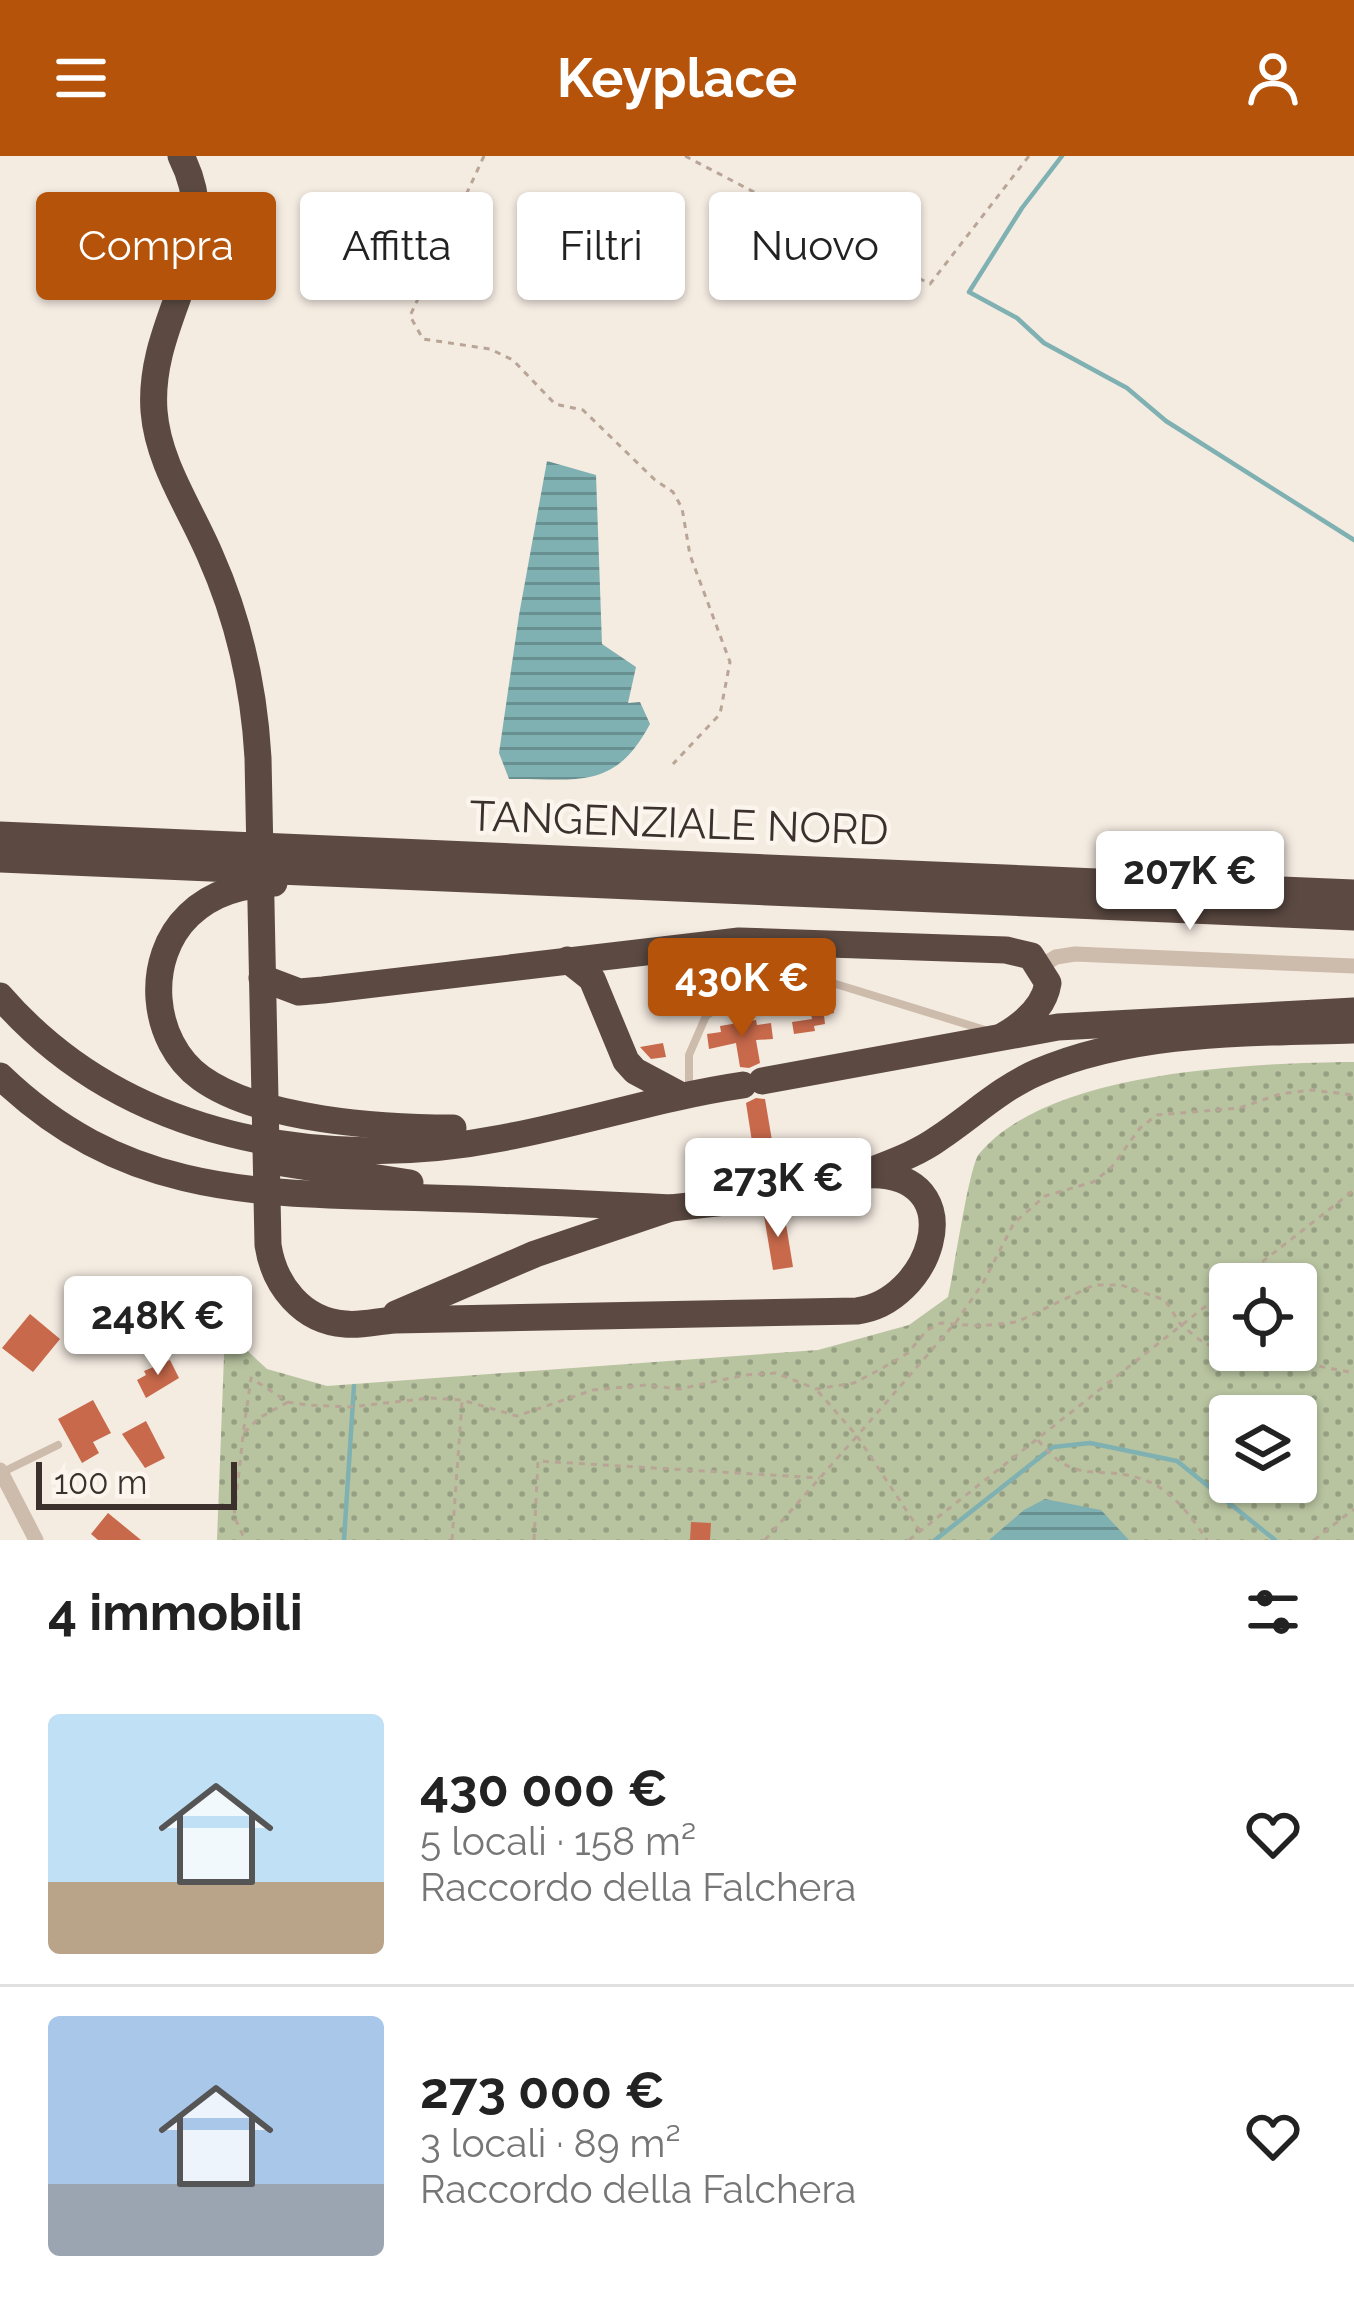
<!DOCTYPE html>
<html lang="it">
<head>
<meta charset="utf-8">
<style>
	body { margin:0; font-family:Raleway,sans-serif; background:#f2f2f2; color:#222; height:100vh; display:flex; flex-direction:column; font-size:45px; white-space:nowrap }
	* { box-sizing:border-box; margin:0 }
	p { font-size:39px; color:#767676 }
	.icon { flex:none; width:66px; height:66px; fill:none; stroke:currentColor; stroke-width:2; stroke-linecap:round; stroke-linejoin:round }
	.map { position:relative; height:1384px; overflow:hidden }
	.drawer { display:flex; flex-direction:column; background:#fff; flex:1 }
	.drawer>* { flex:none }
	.top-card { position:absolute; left:36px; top:36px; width:1284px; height:108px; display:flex; gap:24px }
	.tools { position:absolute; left:1209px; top:1107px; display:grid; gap:24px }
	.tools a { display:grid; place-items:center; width:108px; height:108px; border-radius:12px; background:#fff; box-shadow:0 3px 9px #0004; font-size:60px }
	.scale { position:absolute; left:36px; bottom:30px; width:201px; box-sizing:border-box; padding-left:12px; border:6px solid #3b302b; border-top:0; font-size:33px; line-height:42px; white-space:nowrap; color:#3b302b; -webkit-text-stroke:9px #fbf5ee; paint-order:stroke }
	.price { position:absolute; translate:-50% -102px; padding:0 27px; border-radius:12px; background:#fff; color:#222; font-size:39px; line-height:78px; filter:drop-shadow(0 3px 6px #0008) }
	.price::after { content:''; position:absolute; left:50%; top:72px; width:36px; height:27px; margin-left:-18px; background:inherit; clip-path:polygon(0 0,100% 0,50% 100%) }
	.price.active { background:#b45309; color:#fff }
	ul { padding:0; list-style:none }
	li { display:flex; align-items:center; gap:36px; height:300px; padding:0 48px }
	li+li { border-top:3px solid #e0e0e0 }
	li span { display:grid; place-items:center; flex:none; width:336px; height:240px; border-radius:12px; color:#555 }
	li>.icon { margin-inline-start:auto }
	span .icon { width:144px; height:144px; fill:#fffc; stroke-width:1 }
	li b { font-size:51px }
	h2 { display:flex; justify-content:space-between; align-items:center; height:144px; padding:0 48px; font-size:51px }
	.tag { padding:0 42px; border-radius:12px; background:#fff; box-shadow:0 3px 9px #0004; font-size:42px; line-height:108px }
	.tag.active { background:#b45309; color:#fff }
	header { display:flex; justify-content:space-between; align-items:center; height:156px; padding:0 48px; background:#b45309; color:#fff; font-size:54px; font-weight:700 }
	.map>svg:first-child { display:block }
</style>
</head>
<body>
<header><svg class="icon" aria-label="menu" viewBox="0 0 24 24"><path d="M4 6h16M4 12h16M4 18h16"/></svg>Keyplace<svg class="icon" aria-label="person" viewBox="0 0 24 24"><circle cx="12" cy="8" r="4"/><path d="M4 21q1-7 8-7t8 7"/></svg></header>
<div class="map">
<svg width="1354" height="1384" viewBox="0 0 1354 1384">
	<defs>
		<pattern id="green-dots" width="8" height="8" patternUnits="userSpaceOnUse" patternTransform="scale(3)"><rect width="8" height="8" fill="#b8c4a0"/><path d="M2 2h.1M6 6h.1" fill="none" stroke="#97a083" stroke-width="1.8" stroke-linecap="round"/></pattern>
		<pattern id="water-rules" width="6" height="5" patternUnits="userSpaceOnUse" patternTransform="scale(3)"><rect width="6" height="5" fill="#7fb0b2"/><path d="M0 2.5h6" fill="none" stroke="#699091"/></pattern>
	</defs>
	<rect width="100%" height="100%" fill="#f4ebe1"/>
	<path fill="url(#green-dots)" fill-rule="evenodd" d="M1354 906V1384H217L225 1174 267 1213 327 1230 818 1194 909 1169 948 1141C954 1116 969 1010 979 998 1048 914 1252 907 1354 906ZM1230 1128H1296V1194H1230ZM1230 1260H1296V1326H1230Z"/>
	<g fill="url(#water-rules)">
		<path d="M547 305 596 319 602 488 636 511 628 547 640 546 650 568C614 636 576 622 509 623L499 597 519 459Z"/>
		<path d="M1045 1343 1101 1354 1129 1384H989L1024 1354Z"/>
	</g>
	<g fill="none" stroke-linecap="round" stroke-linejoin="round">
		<g stroke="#7fb0b2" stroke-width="4.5">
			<path d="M1062 0 1022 52 969 136 1017 162 1044 187 1127 232 1166 265 1354 384"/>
			<path d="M344 1384 354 1230"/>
			<path d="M935 1384 1053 1291 1090 1287 1177 1305 1275 1384"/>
		</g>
	</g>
	<g fill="#c8694b">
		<path d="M740 803 822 806V817L737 816 659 828 657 813Z"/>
		<path d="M832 846 834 857 824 859 825 868 814 870 815 875 794 878 792 866 812 863 811 858 823 856 821 848Z"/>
		<path d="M756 864 757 869 771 867 773 883 756 884 760 907 749 912 740 911 736 887 709 893 707 878 721 876 720 870Z"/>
		<path d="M663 887 666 901 651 903 640 891Z"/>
		<path d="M756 942 765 943 778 1020 768 1026 758 1024 746 947Z"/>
		<path d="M774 1054 784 1056 793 1111 773 1114 764 1060Z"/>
		<path d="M30 1158 60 1183 33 1216 2 1192Z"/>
		<path d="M170 1204 179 1222 146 1242 137 1224 146 1219 144 1215Z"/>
		<path d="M93 1244 111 1277 93 1286 99 1297 82 1307 58 1263Z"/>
		<path d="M146 1265 165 1302 145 1312 122 1278Z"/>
		<path d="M108 1357 141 1384H98L91 1378Z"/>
		<path d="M691 1366 711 1367 710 1384H690Z"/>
	</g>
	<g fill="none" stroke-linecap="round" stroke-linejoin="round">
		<g stroke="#b9a596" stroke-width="3" stroke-dasharray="6 6" stroke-linecap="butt">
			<path d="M484 0 410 160 423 183 490 193 513 204 555 248 583 254 655 324 673 336 682 352 690 399 730 506 720 558 673 608"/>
			<path d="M685 0 930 128 1029 0"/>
			<path d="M1234 1128 1354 1034"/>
			<path d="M1237 1194 1354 1217"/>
			<path d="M288 1246 259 1262 243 1278 251 1222 288 1246 307 1249 350 1251 430 1242 462 1244 517 1260 593 1234 646 1229 679 1233 745 1219 776 1217 816 1233 854 1227 879 1214 908 1197 927 1174 941 1167 980 1170 1017 1166 1094 1129H1121L1165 1144 1181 1169 1205 1188 1230 1193"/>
			<path d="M243 1280 234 1360 245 1384"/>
			<path d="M1038 1284C1077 1333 1100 1306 1147 1325 1173 1335 1192 1362 1207 1384"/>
			<path d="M920 1375 857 1280 956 1166 983 1127 1014 1067 1045 1040 1093 1026 1111 1012 1140 972 1157 959 1239 952 1280 938 1311 934 1354 939"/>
			<path d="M452 1384 462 1246"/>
			<path d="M534 1384 538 1305 820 1322"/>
			<path d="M765 1384 857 1280 816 1233"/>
			<path d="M909 1384 1230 1131"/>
			<path d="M1314 1384 1354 1353"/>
		</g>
		<g stroke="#cdbbac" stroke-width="8">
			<path d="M689 931V899L706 860 731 842 826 825 985 874"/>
			<path d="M3 1316 58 1289"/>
		</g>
		<g stroke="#cdbbac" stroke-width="15">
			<path d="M1041 810 1056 801 1075 798 1354 810"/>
			<path d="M0 1314 36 1384"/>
		</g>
		<g stroke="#5c4a42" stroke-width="27">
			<path d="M181 0C229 94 147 159 154 255 158 307 190 352 210 399 239 464 254 531 258 602L268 1089C274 1129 302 1165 345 1168 361 1170 378 1165 395 1164L857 1155C929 1146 971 1028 881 1019 854 1016 809 1033 781 1038"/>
			<path d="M0 679 1354 737"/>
			<path d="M0 703 1354 761"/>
			<path d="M274 727C242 729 213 736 189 759 144 802 150 885 201 922 259 964 382 972 453 972"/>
			<path d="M568 804 592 823 626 905 635 915 678 938"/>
			<path d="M262 822 299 836 323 834 739 785 1006 794 1031 800 1048 827C1044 852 1024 868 1003 880"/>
			<path d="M0 840C124 983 323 1017 502 982 583 967 661 941 743 929"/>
			<path d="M0 920C129 1044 265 1037 431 1042 511 1044 591 1048 671 1052"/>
			<path d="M762 925 1058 871 1354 855"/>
			<path d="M276 1006 410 1027"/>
			<path d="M865 1017C890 1007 917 998 939 982 972 960 1001 932 1038 916 1136 874 1249 877 1354 874"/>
			<path d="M396 1158 535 1098 671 1052 761 1042"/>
		</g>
	</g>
	<g text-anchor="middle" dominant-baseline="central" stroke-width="9" stroke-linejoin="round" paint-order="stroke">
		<g font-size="42" fill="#3b302b" stroke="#fbf5ee">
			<text transform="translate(679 667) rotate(2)">TANGENZIALE NORD</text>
		</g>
	</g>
</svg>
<div class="tools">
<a><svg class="icon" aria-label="locate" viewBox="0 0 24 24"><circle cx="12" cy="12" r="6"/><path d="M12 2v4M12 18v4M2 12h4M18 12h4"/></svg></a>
<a><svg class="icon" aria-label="layers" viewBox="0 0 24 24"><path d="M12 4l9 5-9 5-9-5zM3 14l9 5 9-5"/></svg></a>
</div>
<div class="scale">100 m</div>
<b class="price" style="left:1190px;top:777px">207K €</b>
<b class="price active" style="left:742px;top:884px">430K €</b>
<b class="price" style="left:778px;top:1084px">273K €</b>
<b class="price" style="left:158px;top:1222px">248K €</b>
<div class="top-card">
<a class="tag active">Compra</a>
<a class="tag">Affitta</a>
<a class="tag">Filtri</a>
<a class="tag">Nuovo</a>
</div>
</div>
<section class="drawer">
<h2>4 immobili<svg class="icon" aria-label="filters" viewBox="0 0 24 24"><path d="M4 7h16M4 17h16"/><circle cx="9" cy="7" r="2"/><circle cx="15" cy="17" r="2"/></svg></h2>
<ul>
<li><span style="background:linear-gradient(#bfe0f5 70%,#b9a48a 0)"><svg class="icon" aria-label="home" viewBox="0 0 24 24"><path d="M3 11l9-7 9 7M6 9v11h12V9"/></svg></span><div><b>430 000 €</b><p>5 locali · 158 m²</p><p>Raccordo della Falchera</p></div><svg class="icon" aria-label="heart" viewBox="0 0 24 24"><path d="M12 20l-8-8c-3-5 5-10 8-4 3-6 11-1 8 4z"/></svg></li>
<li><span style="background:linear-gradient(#a9c7e8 70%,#9aa5b1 0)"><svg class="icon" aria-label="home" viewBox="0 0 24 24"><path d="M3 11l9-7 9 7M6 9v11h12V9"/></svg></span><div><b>273 000 €</b><p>3 locali · 89 m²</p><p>Raccordo della Falchera</p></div><svg class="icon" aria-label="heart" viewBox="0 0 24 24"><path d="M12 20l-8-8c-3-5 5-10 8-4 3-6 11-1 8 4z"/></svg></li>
</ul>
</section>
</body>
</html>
